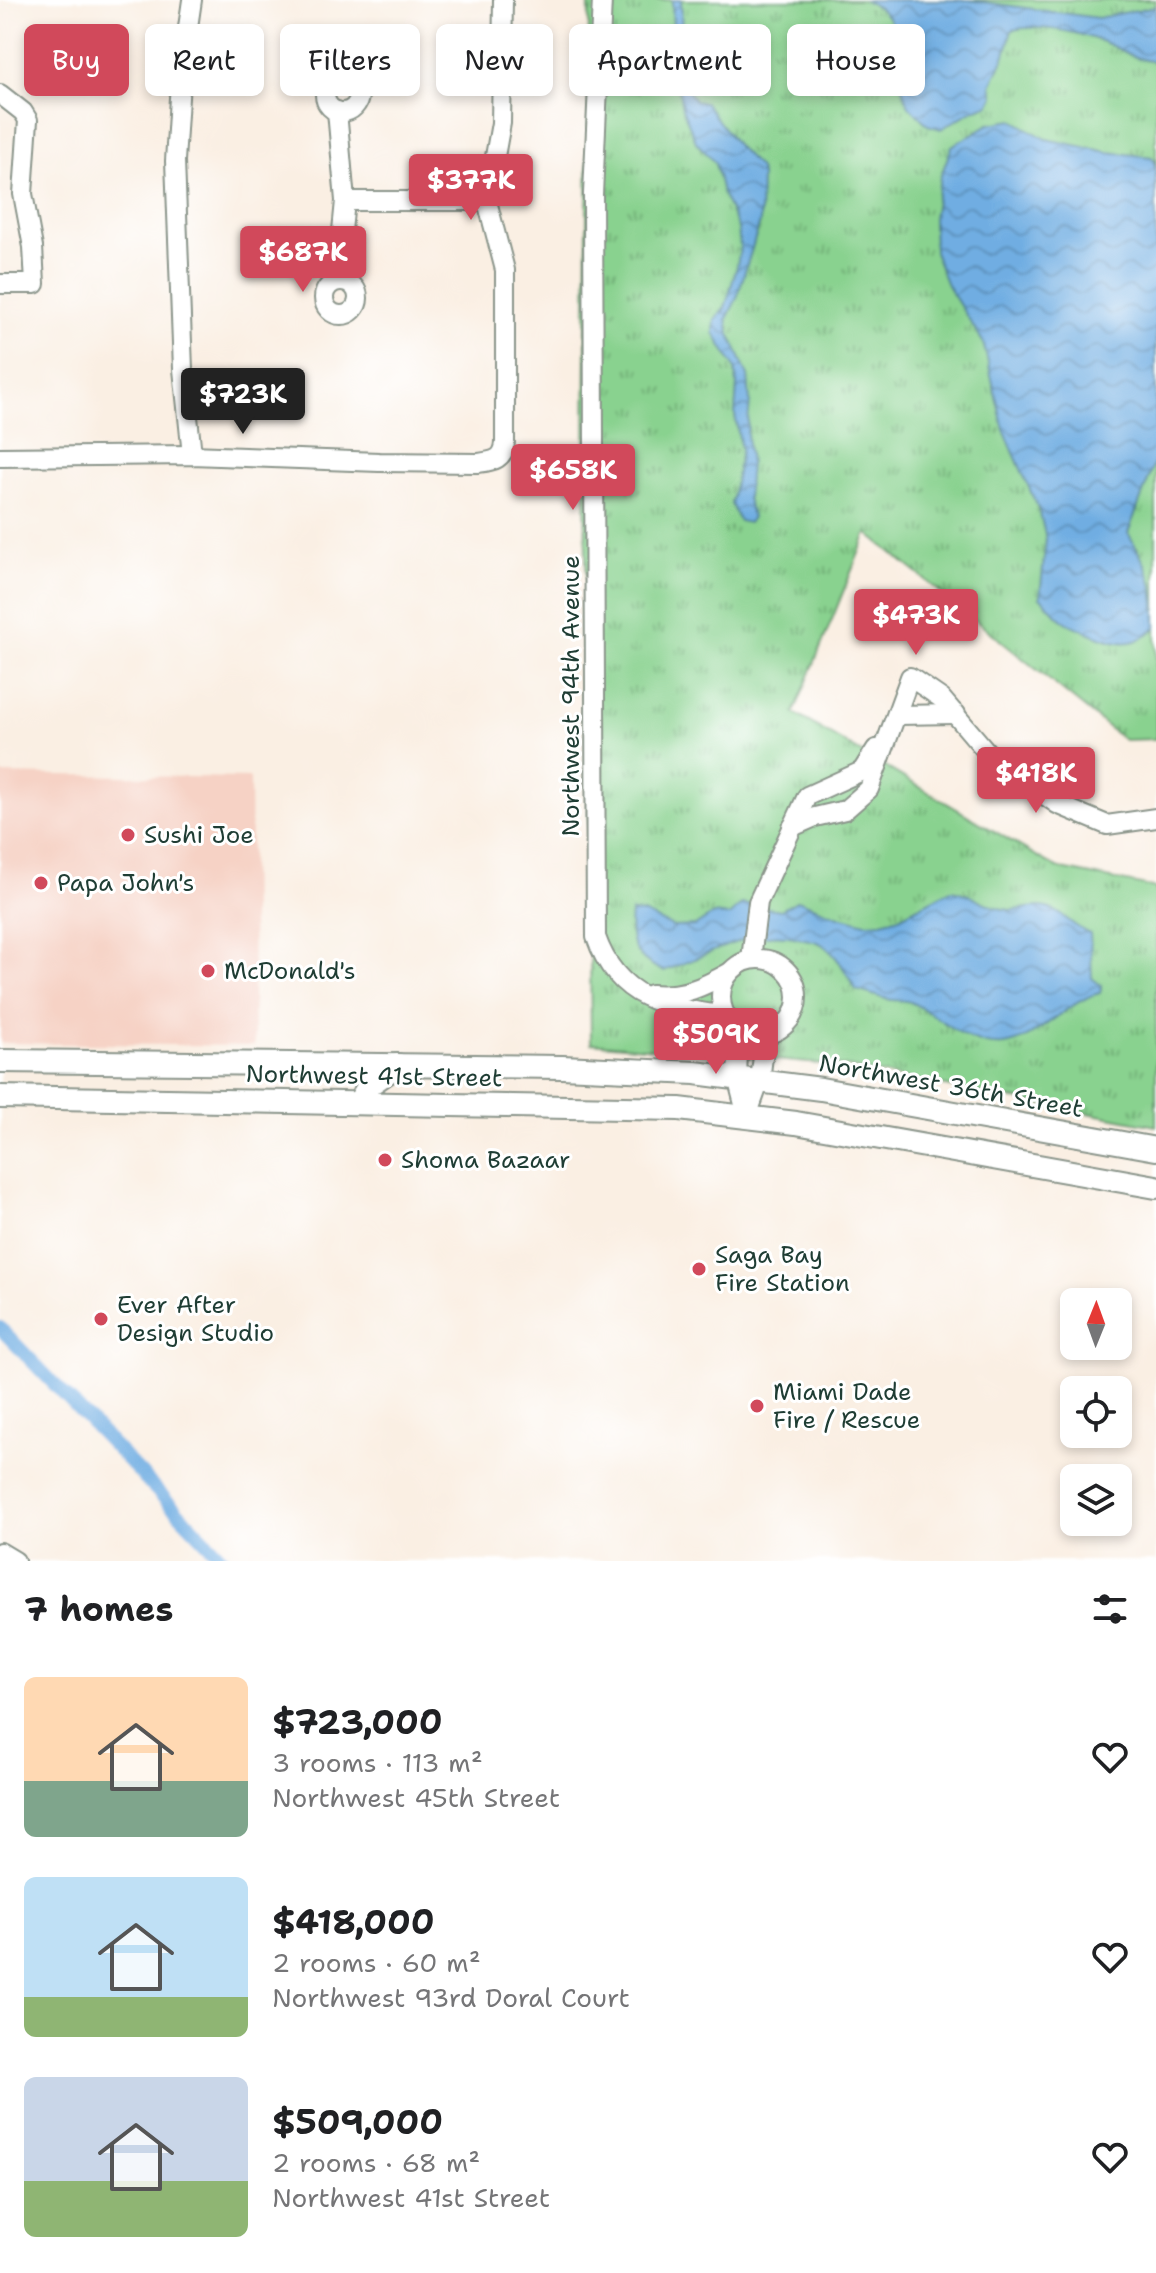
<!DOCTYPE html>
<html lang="en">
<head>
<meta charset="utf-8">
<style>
	body { margin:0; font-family:"Shantell Sans",sans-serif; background:#f6f6f6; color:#202124; height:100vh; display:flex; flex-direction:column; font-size:30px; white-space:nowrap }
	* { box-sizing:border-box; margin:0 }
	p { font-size:26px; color:#757577 }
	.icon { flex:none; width:44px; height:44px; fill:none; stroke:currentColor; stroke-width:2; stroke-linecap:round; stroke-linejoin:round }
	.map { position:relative; height:1561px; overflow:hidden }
	.drawer { display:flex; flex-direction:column; background:#fff; flex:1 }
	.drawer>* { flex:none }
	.banner { position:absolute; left:24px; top:24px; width:1108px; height:72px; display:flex; gap:16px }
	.needle { width:52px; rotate:1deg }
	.tools { position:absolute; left:1060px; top:1288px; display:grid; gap:16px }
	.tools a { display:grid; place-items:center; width:72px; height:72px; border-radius:12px; background:#fff; box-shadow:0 4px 12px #0003; font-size:40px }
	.price { position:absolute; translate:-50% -68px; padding:0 18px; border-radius:8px; background:#d1495b; color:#fff; font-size:26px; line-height:52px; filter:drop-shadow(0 2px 4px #0008) }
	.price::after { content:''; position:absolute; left:50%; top:48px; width:24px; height:18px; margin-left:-12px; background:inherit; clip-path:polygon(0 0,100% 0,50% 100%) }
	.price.current { background:#222; color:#fff }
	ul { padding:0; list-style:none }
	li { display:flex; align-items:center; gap:24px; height:200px; padding:0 24px }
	li span { display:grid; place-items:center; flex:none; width:224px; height:160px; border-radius:12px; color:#555 }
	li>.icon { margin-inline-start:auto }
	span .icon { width:96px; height:96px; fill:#fffc; stroke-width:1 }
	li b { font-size:34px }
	h2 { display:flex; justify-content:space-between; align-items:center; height:96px; padding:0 24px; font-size:34px }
	.chip { padding:0 28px; border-radius:12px; background:#fff; box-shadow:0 4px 12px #0003; font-size:28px; line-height:72px }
	.chip.current { background:#d1495b; color:#fff }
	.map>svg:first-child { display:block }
</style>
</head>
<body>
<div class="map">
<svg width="1156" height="1561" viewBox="0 0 1156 1561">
	<defs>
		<pattern id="grass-tufts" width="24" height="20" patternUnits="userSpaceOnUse" patternTransform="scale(2)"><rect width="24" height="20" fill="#89d28f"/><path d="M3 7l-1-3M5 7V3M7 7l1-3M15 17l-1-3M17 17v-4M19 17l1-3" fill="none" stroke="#6fac76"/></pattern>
		<pattern id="water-waves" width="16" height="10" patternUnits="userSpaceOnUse" patternTransform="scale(2)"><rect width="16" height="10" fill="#6fade2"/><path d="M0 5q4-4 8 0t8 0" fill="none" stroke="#5b8eb8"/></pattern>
	</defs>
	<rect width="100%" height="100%" fill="#fff"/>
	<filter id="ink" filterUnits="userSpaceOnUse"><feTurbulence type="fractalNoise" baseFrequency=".0125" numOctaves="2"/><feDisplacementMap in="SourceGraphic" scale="16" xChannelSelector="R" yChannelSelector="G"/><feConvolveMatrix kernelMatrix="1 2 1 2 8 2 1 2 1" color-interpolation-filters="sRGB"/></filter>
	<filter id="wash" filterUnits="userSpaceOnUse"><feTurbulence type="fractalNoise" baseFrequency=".006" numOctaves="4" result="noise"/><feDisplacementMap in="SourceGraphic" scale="32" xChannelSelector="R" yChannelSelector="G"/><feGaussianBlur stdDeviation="1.8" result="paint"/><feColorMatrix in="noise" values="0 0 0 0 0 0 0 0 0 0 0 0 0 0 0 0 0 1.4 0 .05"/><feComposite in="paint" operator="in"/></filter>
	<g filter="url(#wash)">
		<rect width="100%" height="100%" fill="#faefe3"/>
		<path fill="#f6d2c5" d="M0 774 250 778 254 1046 0 1043Z"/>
		<path fill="url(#grass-tufts)" stroke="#548862" stroke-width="2" d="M589 0H1156V739L1124 740 867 533 794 713 1057 868 1156 888V1126L841 1066 591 1043 585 469Z"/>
		<g fill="url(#water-waves)" stroke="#47758b" stroke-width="2">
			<path d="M672 0H681C684 32 673 75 695 101L705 103 738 147 758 167 761 175 760 222 737 298 727 319 729 332 748 376 750 401 747 434 750 465 747 498 752 517 748 523 739 521 731 504 741 450 735 415 737 384 735 368 714 333 715 320 725 308 737 266 740 247 738 228 722 193 715 163 696 142 682 108 674 62Z"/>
			<path d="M864 0H969L1098 18 1156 6V62C1133 60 1118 47 1098 40 1072 31 1038 24 1012 30L1005 55 991 85 994 96 990 104 972 111 941 129 928 125 909 106 888 53 891 38 890 20 879 8Z"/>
			<path d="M1013 120 1046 139 1108 152 1152 157 1156 168V459L1128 533C1150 569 1156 583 1156 627 1134 651 1113 643 1086 631 1078 628 1070 625 1063 620 1055 614 1048 604 1040 597L1046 539 1040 513 1004 430 983 342 947 285 934 252 933 218 940 178 952 146 989 124Z"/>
			<path d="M951 890C972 892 988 909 1010 910 1025 910 1038 903 1053 910 1065 915 1073 927 1090 934L1092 978 1102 986 1100 993C1067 1001 1035 1042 1004 1045 968 1049 940 1015 910 1002 904 1000 898 1001 892 1000 880 998 868 993 856 990 847 974 839 957 823 945 817 940 807 940 800 938 745 927 711 956 663 971 633 957 628 944 631 912L643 913 673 927 695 926 713 914 729 916 742 904 781 910 798 900 839 916 866 923 882 922 899 917Z"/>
		</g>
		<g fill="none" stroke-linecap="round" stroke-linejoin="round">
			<path stroke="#6fade2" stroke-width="14" d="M0 1328 225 1561"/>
		</g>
	</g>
	<g filter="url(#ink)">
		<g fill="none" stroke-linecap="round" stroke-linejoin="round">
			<defs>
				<g id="minor">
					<path d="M602 0 593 194 596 937C618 1001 666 1007 726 1016"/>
					<circle cx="342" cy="95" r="17"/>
					<path d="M0 94 23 112 28 120 23 194 33 247 35 284H0"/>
					<path d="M337 111 345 201 337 281"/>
					<path d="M345 201H487"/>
					<circle cx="341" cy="298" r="17"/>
					<path d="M192 455 183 369 175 161 180 82 192 0"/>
					<path d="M0 457 192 455 379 462 478 463C493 461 504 460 505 442V270L487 201 501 123 503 0"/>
					<path d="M898 715 956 714"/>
					<path d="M792 827 815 817 845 810 869 789 910 677 942 699 993 759 1057 804 1107 825 1156 818"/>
					<circle cx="759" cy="997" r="38"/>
					<path d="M751 959 758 902 807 796 862 771 876 749"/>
					<path d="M651 994C683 997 703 987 730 972"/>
					<path d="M739 1029 737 1077 747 1116"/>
					<path d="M747 1116 760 1080 766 1034"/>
					<path d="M0 1552 15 1561"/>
				</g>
				<g id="major">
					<path d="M0 1061 562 1067 695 1073 821 1089 1156 1149"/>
					<path d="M0 1097 679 1109 796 1123 1156 1187"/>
					<path d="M359 1102 369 1085 398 1065"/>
				</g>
			</defs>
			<use href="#minor" stroke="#8c968c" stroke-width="22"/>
			<use href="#major" stroke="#8c968c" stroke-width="26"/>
			<use href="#minor" stroke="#fff" stroke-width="18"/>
			<use href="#major" stroke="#fff" stroke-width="22"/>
		</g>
	</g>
	<g fill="#d1495b" stroke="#fff" stroke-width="3">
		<circle cx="128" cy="835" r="8"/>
		<circle cx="41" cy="883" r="8"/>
		<circle cx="208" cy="971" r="8"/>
		<circle cx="385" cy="1160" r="8"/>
		<circle cx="699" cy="1269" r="8"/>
		<circle cx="101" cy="1319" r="8"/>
		<circle cx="757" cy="1406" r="8"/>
	</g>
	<g text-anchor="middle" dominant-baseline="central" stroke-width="6" stroke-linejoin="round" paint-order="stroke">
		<g font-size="24" fill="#1f3d34" stroke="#fff">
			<text transform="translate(571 696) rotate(-90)">Northwest 94th Avenue</text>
			<text transform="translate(374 1076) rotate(1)">Northwest 41st Street</text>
			<text transform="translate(951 1086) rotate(10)">Northwest 36th Street</text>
		</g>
		<g font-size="24" fill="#1f3d34" stroke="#fff" text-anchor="start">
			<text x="144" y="835">Sushi Joe</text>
			<text x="57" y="883">Papa John's</text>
			<text x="224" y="971">McDonald's</text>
			<text x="401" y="1160">Shoma Bazaar</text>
			<text x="715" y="1255">Saga Bay<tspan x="715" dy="28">Fire Station</tspan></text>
			<text x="117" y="1305">Ever After<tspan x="117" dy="28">Design Studio</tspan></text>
			<text x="773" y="1392">Miami Dade<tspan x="773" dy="28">Fire / Rescue</tspan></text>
		</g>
	</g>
</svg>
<div class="tools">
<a><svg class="needle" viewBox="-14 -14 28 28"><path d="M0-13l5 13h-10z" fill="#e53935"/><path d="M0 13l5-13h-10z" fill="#757577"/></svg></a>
<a><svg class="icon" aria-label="locate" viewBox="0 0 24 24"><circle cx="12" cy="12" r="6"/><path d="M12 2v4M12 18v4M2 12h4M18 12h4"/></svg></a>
<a><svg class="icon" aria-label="layers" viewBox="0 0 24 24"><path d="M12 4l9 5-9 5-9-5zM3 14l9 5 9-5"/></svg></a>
</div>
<b class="price" style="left:471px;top:222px">$377K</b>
<b class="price" style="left:303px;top:294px">$687K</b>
<b class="price current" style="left:243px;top:436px">$723K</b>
<b class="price" style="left:573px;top:512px">$658K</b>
<b class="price" style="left:916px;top:657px">$473K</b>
<b class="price" style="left:1036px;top:815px">$418K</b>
<b class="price" style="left:716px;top:1076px">$509K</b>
<div class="banner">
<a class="chip current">Buy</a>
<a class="chip">Rent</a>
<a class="chip">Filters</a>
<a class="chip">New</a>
<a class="chip">Apartment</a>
<a class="chip">House</a>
</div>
</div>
<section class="drawer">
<h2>7 homes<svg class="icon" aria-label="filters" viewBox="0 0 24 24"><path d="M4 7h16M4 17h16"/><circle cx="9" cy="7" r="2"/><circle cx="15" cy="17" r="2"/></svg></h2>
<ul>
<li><span style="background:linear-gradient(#ffd9b3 65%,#7fa58c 0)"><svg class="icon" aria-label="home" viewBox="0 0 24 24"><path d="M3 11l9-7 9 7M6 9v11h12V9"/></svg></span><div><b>$723,000</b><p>3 rooms · 113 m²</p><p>Northwest 45th Street</p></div><svg class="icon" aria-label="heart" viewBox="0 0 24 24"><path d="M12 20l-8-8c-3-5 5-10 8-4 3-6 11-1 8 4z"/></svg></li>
<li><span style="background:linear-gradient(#bfe0f5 75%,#8fb573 0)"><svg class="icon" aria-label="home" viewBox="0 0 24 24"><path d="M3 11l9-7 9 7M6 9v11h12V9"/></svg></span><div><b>$418,000</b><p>2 rooms · 60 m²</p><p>Northwest 93rd Doral Court</p></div><svg class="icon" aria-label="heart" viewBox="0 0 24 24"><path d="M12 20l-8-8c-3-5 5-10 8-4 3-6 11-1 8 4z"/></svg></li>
<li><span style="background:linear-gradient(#c9d6e8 65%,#8fb573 0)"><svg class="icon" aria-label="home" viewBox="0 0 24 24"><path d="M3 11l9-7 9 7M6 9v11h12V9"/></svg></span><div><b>$509,000</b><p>2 rooms · 68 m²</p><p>Northwest 41st Street</p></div><svg class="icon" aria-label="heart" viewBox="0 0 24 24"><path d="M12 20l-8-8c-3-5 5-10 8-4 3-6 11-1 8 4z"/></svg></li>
</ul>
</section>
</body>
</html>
